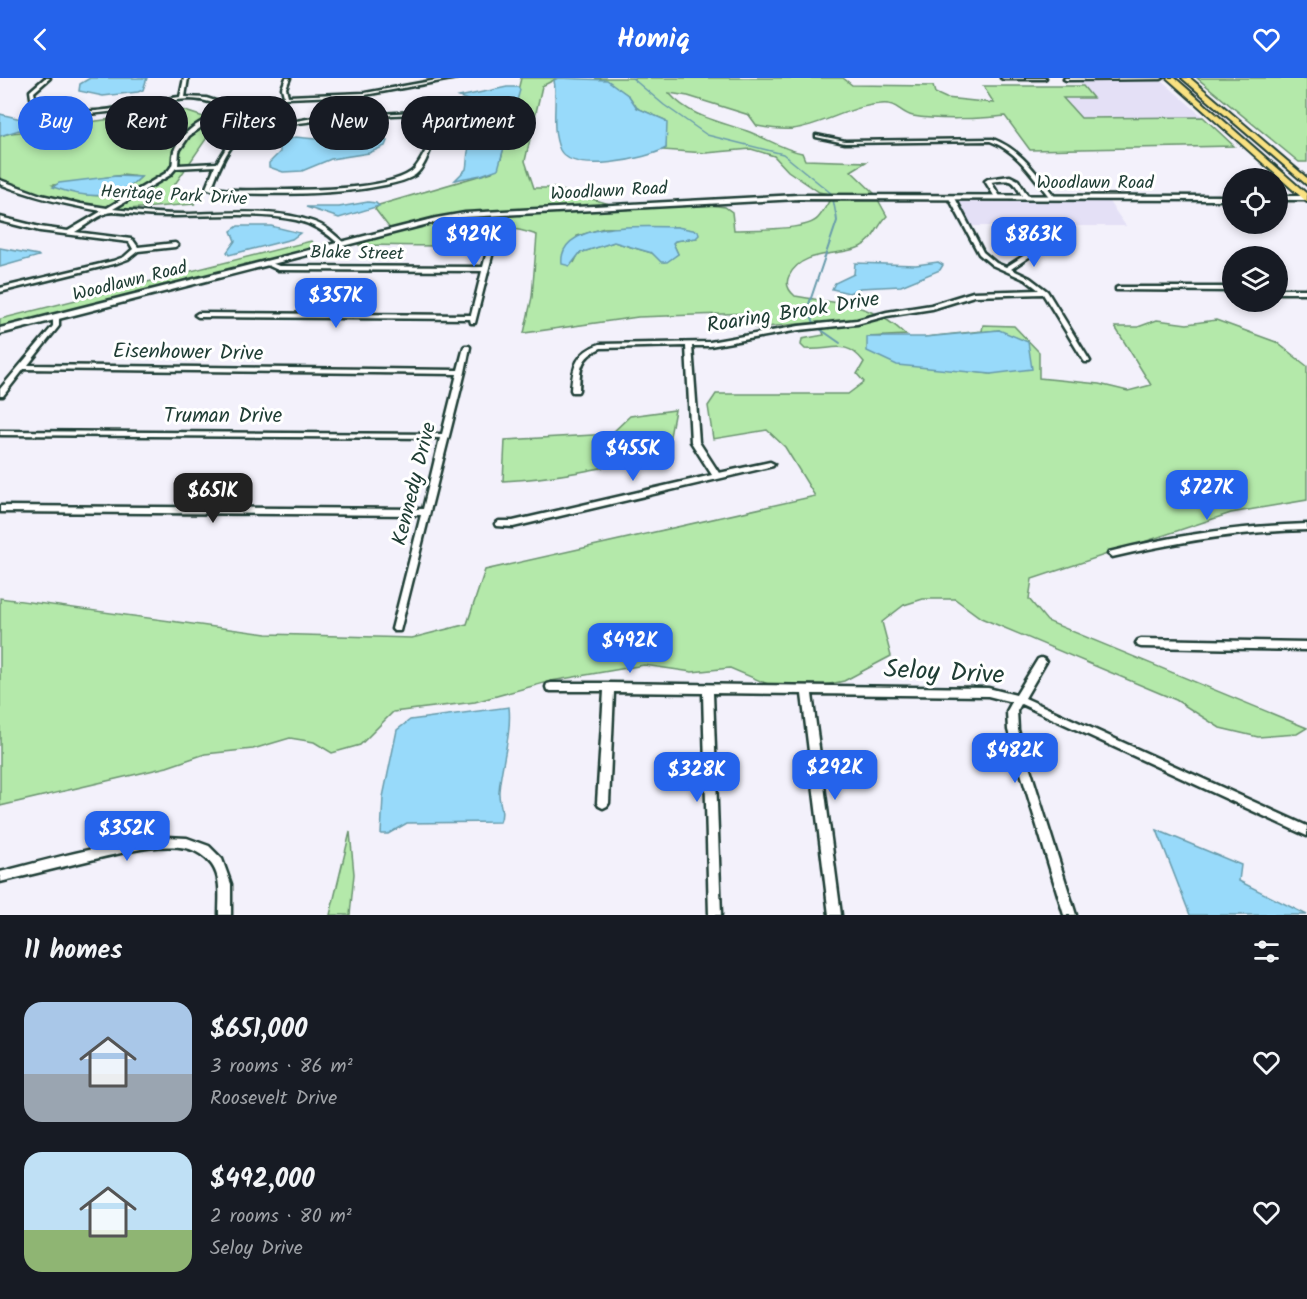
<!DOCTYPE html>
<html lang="en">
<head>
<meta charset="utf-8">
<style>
	body { margin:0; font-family:Kalam,sans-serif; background:#20242c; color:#f1f3f6; height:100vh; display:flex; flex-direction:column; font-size:22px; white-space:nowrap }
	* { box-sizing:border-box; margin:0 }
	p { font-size:20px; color:#9ea1a6 }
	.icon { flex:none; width:33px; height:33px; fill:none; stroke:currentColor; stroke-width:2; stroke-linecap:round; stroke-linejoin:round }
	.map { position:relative; height:837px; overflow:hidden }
	.sheet { display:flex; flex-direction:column; background:#171b24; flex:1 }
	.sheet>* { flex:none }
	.hud { position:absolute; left:18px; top:18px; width:600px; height:54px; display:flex; gap:12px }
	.fabs { position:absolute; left:1222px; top:90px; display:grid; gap:12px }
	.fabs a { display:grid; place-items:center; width:66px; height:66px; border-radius:50%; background:#171b24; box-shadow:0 3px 9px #0003; font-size:30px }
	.price { position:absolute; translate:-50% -51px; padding:0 14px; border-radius:12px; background:#2563eb; color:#fff; font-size:20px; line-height:39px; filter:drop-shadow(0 2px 3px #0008) }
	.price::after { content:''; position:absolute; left:50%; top:36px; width:18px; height:14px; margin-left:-9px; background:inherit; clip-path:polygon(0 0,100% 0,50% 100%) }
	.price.active { background:#222; color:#fff }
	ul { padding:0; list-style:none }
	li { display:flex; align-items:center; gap:18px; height:150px; padding:0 24px }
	li span { display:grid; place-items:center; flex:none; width:168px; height:120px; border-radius:18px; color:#555 }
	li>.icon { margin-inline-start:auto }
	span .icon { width:72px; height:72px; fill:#fffc; stroke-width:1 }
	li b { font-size:26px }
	h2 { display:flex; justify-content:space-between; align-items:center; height:72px; padding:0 24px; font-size:26px }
	.tag { padding:0 21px; border-radius:27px; background:#171b24; box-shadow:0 3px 9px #0003; font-size:21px; line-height:54px }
	.tag.active { background:#2563eb; color:#fff }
	header { display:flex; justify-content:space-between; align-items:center; height:78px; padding:0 24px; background:#2563eb; color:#fff; font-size:27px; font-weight:600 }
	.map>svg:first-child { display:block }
</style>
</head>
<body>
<header><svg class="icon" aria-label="back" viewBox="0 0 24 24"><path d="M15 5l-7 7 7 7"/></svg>Homiq<svg class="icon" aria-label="heart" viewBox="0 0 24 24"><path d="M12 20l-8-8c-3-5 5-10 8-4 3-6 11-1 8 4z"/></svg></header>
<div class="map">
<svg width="1307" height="837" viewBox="0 0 1307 837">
	<rect width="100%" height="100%" fill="#f3f1fb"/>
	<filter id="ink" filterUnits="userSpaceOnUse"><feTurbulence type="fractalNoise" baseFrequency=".0167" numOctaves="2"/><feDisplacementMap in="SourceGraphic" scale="12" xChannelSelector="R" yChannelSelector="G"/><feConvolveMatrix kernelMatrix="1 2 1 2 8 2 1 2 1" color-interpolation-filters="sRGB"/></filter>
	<g filter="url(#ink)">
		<g fill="#e4e0f6">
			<path d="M1077 1H1160L1203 39 1081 40 1063 20 1092 19Z"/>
			<path d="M956 121H1107L1126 148H969Z"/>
		</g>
		<g fill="#b4e9aa" stroke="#6a936f" stroke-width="1.5" fill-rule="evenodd">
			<path d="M521 0H558L542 8 525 83 534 110H554L613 127 465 135 391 152 375 131 379 127 492 94 501 81Z"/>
			<path d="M595 0H843L852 7 933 8 935 15 946 20 994 25 983 8H1083L1093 20H1063L1081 40 1203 39 1234 68 1030 72 1005 38C983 41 935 42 913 38 900 35 897 24 881 26 850 28 823 47 793 51 782 52 768 50 757 48L749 37 688 18 669 15C690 39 718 43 747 53 766 60 782 71 802 75L805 82 866 84 851 93 876 117H833L819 114 788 93 774 78 751 71 706 75 662 72 666 70 665 42 637 30 629 18 607 3Z"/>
			<path d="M1197 0H1307V84H1299Z"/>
			<path d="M182 32 228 47 208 58 173 109 184 121 195 126 113 132 49 121 0 103V58C19 51 35 56 50 49ZM123 97 141 99C115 126 84 119 53 107Z"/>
			<path d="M831 120H877L887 138C877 148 874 163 860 169 838 179 802 171 789 198 785 206 789 213 795 218 838 226 872 224 906 257L868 259 965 293 991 296 999 252 925 259 982 253 983 247 1014 248 1039 274V300L1099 306 1128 313 1151 307 1115 249H1138L1157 242 1187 246 1216 242 1276 264 1307 288V422L1231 435 1032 501 1029 521 1047 543 1307 650 1297 656 1258 659 1220 650 1176 622 981 540 955 521H923L904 527 882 544 891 578 844 603 811 610H777L730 590 692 594 644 587 551 603 475 624 393 634 360 667 332 675 314 664 290 660 253 671 205 676 167 689 0 728V520L267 556 412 560 467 546 485 492 815 418 785 369 767 352 713 361 708 328 716 316H848L864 304 857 296 864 284C845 259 831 274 805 271L801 267 802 261 824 257 819 244 755 250 751 235 638 239 524 255 532 219 537 157C511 148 476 146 449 149L443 164 437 168 358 167 393 154 466 138 695 125 725 129 732 134 734 152C752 151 807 153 818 140 823 135 827 126 831 120ZM661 149H677L696 160 675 163 673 165 678 176 664 184 652 175 614 164 579 175 574 185 577 158 604 150Z"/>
			<path d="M311 163 319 170 0 250V241Z"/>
			<path d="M675 332 667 374C613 389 560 400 503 403L505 362 611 356 630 338Z"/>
			<path d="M350 754 354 796 350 837H330Z"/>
		</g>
		<g fill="#98dafa" stroke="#689bab" stroke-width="1.5">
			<path d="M90 0H147L143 12 138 14 103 18 79 13 80 6Z"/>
			<path d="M558 0 607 2 629 18 637 30 665 42 667 45 666 70C647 81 573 97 560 72 550 50 558 24 554 2Z"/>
			<path d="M507 9H518L520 12 498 91 481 97 455 102 466 91C468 82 466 71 472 63 479 52 493 54 498 42L493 31 459 19Z"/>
			<path d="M0 36 51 48 42 53 19 52 0 58Z"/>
			<path d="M367 58 387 63 385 68 369 75 331 81 302 93 283 94 269 89V85L280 74V66L295 59 326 62Z"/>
			<path d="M116 98 141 99C115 124 84 120 53 109L59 105Z"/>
			<path d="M368 124 376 125 379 128 339 140 306 129H339Z"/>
			<path d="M238 148H271L300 155 292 161 229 177 227 174 235 163 231 153Z"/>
			<path d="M677 149 698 153 699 157 696 160 675 163 673 165 678 176 667 184H661L652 175 614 164 580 175 570 188 562 186C557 141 649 149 677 149Z"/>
			<path d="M0 170 38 177 39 178 0 189Z"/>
			<path d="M938 184 943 187 940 192 901 208 860 210 849 215 832 211 835 205 854 196 855 185 916 187Z"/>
			<path d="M999 252 1028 264 1032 291 991 296 897 287 867 273V259H925Z"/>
			<path d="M509 629C512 656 501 686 499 713 498 725 505 732 500 744L407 745 388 756H381L383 719 397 652 410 642Z"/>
			<path d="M1157 752 1241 787 1239 803 1307 837H1190Z"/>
		</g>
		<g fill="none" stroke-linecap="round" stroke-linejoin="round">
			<g stroke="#689bab" stroke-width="1.5">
				<path d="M632 0 664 27 707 57 783 76 832 116"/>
				<path d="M833 121 836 137"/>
			</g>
			<g stroke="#689bab" stroke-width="2">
				<path d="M814 245 808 229 837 143 836 135"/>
				<path d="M820 251 840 265"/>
			</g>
			<defs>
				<g id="minor">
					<path d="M45 0H50L34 14 35 19C40 22 46 26 51 28 90 43 140 23 180 19L184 0H188L185 19 206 20 234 29 284 18 282 10 286 0H290L286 10 288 18 365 15 448 0H457L365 17 286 20 235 31 210 43 189 58 179 73 178 87 217 85 231 62 252 51 313 40 430 33 439 35C443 47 438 55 433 65 428 76 425 89 415 97 406 103 395 105 385 107 331 118 274 116 220 115L206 110 215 88 176 90 170 97 113 131C138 134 162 136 187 136 228 135 274 130 314 144 326 148 335 157 344 165V167H340C327 155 314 146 296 142 249 132 193 141 143 137 135 137 114 132 107 135 96 139 85 148 75 154L131 161 133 162 138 169 175 165 178 167 175 169 138 173 128 181 117 185 0 214V210L113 183 124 179 133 171 129 164 40 153 0 143V139L40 149 68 153 102 133C67 127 33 119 0 106V102L41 117 81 126 107 130 166 95C176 85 171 85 174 73 182 50 210 39 230 30 217 26 203 21 189 21 138 23 77 54 31 20L30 13ZM430 35 435 37C436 41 436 42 436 46 435 56 419 89 411 94 384 113 301 112 267 112 249 112 229 114 212 109 217 96 225 74 235 65 258 40 392 38 430 35Z"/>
					<path d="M1001 0H1046L1044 1H1003Z"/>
					<path d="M1065 0H1163L1161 1 1066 2 1064 1Z"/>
					<path d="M816 57 845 63 993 61C1022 72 1037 97 1056 120L1051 121C1033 99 1019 74 990 63L845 65 816 59Z"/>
					<path d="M1010 98 1018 102 1029 120 1028 121H1024C1012 101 1015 101 991 104L1001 120 996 121 985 103 988 101Z"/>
					<path d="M950 119 955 120 983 174 996 185 1006 189 1028 175H1032V177L1011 191 1030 200 1047 213 1090 283 1089 284H1085L1084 283 1043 216 974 218 932 231 887 238 857 246 799 252 710 268H692L699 364 719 395 770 384 774 386 773 388 513 449 496 448 495 446 499 443H513L712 397 691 364 686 268 601 270C580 279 580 291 579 312L578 314H572L571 312C573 289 576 274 600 266L710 264 799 248 857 242 887 234 931 227 973 214 1039 212 1026 202 992 187 979 176 949 120Z"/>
					<path d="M497 144 500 146 475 245H471L470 241 198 239 195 237 198 235 471 237 482 193 278 192 263 185 266 183 279 188 483 189 494 146Z"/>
					<path d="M1118 209H1233V213L1116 212V210Z"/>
					<rect x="1278" y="211" width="29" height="4"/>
					<path d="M56 237 59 239V248L28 287 458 292 464 269 465 268H469L470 269 465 294 400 553H394L392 551 421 437 0 434V428L423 431 440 360 0 357V353L442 356 457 296 24 291 3 318H0V311L53 248V239Z"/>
					<path d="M1307 446V452C1241 453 1177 464 1112 479L1108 476 1109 474C1174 457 1240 448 1307 446Z"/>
					<path d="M1141 561 1307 564V572L1141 569 1138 568 1136 565 1138 562Z"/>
					<path d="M1041 580 1044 581 1046 584 1025 620 1307 748V758L1021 626 1017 633 1018 652 1076 837H1064L1008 652 1007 633 1012 624 988 618 812 616 841 837H829L802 616 713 615 721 837H709L703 615 614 614 609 725 607 728 603 730 599 728 597 725 604 613H551L547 612 546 609 547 606 551 605H609L988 610 1016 617 1038 581Z"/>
					<path d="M166 759 187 760 209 768 222 781 231 806V837H219C219 821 222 801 212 787 206 779 196 772 186 770 157 765 127 774 99 780 66 788 33 796 0 804V794C55 780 110 764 166 759Z"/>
				</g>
				<g id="tertiary">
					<path d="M798 117 1233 118V122L798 121 465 139 436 144 0 256V250L436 140 465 135Z"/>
					<rect x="1278" y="118" width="29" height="4"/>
				</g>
				<g id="trunk">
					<path d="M1167 0H1175L1307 116V124Z"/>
					<path d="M1182 0H1190L1307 100V107Z"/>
				</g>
			</defs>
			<use href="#minor" stroke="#1f3d34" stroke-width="5"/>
			<use href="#tertiary" stroke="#1f3d34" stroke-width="5"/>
			<use href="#trunk" stroke="#1f3d34" stroke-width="4"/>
			<use href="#minor" fill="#fff" fill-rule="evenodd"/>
			<use href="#tertiary" fill="#fff" fill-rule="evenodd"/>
			<use href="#trunk" fill="#f9e181" fill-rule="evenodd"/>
		</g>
	</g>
	<g text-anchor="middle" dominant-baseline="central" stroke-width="6" stroke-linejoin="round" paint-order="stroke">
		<g font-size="18" fill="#1f3d34" stroke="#fff">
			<text x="1095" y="105">Woodlawn Road</text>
			<text transform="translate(609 114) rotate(-3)">Woodlawn Road</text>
			<text transform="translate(174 118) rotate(3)">Heritage Park Drive</text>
			<text transform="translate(357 176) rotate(1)">Blake Street</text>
			<text transform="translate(130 204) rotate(-14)">Woodlawn Road</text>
		</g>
		<g font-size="21" fill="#1f3d34" stroke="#fff">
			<text transform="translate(793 235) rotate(-9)">Roaring Brook Drive</text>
			<text transform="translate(188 275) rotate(1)">Eisenhower Drive</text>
			<text x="223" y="338">Truman Drive</text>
			<text transform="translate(415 406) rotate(-76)">Kennedy Drive</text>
		</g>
		<g font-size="26" fill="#1f3d34" stroke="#fff">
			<text transform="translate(944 595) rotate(3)">Seloy Drive</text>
		</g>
	</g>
</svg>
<div class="fabs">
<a><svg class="icon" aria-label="locate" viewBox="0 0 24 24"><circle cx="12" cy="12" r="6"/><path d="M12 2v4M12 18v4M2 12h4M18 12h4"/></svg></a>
<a><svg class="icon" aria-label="layers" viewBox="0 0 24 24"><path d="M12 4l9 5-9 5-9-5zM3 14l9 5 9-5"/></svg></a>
</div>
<b class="price" style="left:474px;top:190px">$929K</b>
<b class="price" style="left:1034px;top:190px">$863K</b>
<b class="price" style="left:336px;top:251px">$357K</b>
<b class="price" style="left:633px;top:404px">$455K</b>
<b class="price" style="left:1207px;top:443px">$727K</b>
<b class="price active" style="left:213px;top:446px">$651K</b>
<b class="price" style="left:630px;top:596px">$492K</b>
<b class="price" style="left:1015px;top:706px">$482K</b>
<b class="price" style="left:835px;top:723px">$292K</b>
<b class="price" style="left:697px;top:725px">$328K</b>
<b class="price" style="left:127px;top:784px">$352K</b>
<div class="hud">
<a class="tag active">Buy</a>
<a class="tag">Rent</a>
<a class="tag">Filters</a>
<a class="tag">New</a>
<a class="tag">Apartment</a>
</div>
</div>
<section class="sheet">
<h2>11 homes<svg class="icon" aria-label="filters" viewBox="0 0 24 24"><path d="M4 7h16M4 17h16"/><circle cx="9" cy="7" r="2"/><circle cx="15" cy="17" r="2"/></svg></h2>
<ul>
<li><span style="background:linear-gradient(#a9c7e8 60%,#9aa5b1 0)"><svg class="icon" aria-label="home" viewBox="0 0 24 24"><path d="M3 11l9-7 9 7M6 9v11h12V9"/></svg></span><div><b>$651,000</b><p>3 rooms · 86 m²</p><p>Roosevelt Drive</p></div><svg class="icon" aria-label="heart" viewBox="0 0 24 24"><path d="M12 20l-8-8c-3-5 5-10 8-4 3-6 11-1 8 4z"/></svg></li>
<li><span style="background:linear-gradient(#bfe0f5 65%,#8fb573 0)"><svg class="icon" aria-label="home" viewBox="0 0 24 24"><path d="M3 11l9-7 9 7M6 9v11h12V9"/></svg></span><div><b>$492,000</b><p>2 rooms · 80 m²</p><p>Seloy Drive</p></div><svg class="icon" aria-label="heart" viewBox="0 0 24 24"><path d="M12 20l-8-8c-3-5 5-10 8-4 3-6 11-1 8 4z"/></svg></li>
</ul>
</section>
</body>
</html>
